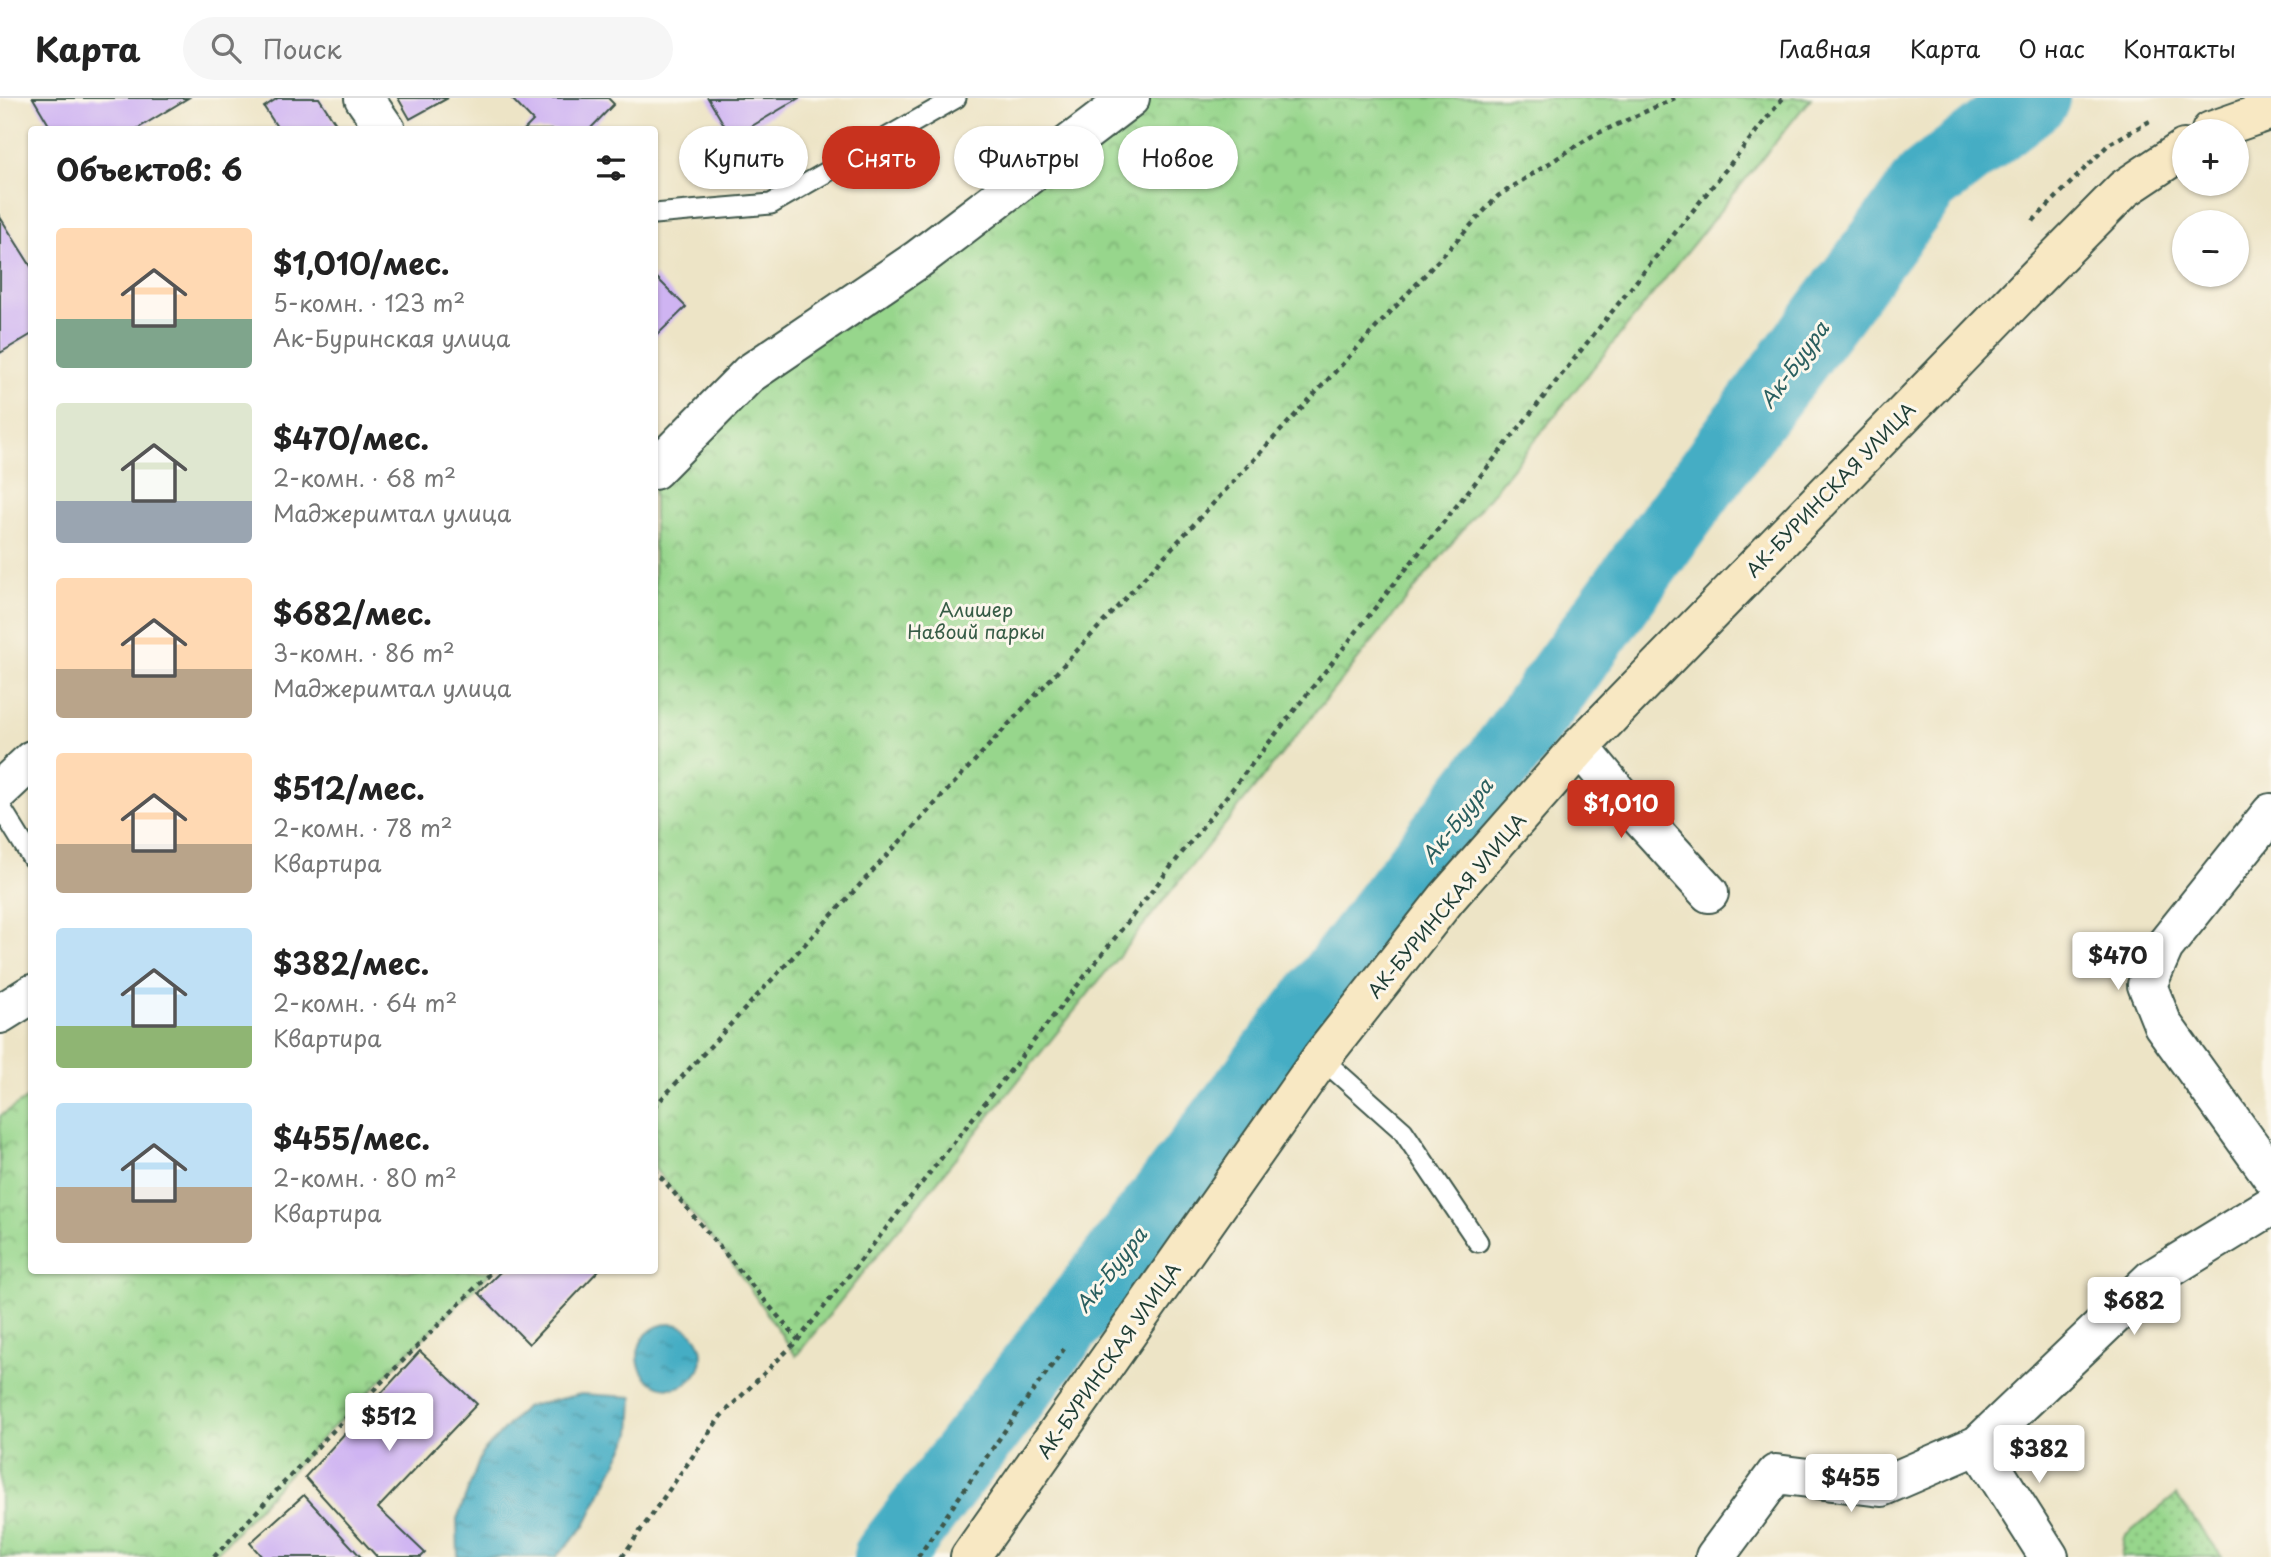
<!DOCTYPE html>
<html lang="ru">
<head>
<meta charset="utf-8">
<style>
	body { margin:0; font-family:"Playpen Sans",sans-serif; background:#f6f6f6; color:#222; height:100vh; display:flex; flex-direction:column; font-size:26px; white-space:nowrap }
	* { box-sizing:border-box; margin:0 }
	p { font-size:23px; color:#767676 }
	.icon { flex:none; width:38px; height:38px; fill:none; stroke:currentColor; stroke-width:2; stroke-linecap:round; stroke-linejoin:round }
	.map { position:relative; flex:1; overflow:hidden }
	.details { position:absolute; left:28px; top:28px; width:630px; height:1148px; display:flex; flex-direction:column; background:#fff; border-radius:7px; box-shadow:0 2px 5px #0004 }
	.details>* { flex:none }
	.guide { position:absolute; left:679px; top:28px; width:665px; height:63px; display:flex; gap:14px }
	.buttons { position:absolute; left:2172px; top:21px; display:grid; gap:14px }
	.buttons a { display:grid; place-items:center; width:77px; height:77px; border-radius:50%; background:#fff; box-shadow:0 2px 5px #0004; font-size:35px }
	.price { position:absolute; translate:-50% -60px; padding:0 16px; border-radius:7px; background:#fff; color:#222; font-size:23px; line-height:46px; filter:drop-shadow(0 2px 4px #0008) }
	.price::after { content:''; position:absolute; left:50%; top:42px; width:21px; height:16px; margin-left:-10px; background:inherit; clip-path:polygon(0 0,100% 0,50% 100%) }
	.price.current { background:#c8321e; color:#fff }
	ul { padding:0; list-style:none }
	li { display:flex; align-items:center; gap:21px; height:175px; padding:0 28px }
	li span { display:grid; place-items:center; flex:none; width:196px; height:140px; border-radius:7px; color:#555 }
	li>.icon { margin-inline-start:auto }
	span .icon { width:84px; height:84px; fill:#fffc; stroke-width:1 }
	li b { font-size:30px }
	h2 { display:flex; justify-content:space-between; align-items:center; height:84px; padding:0 28px; font-size:30px }
	.tag { padding:0 24px; border-radius:32px; background:#fff; box-shadow:0 2px 5px #0004; font-size:24px; line-height:63px }
	.tag.current { background:#c8321e; color:#fff }
	header { display:flex; align-items:center; gap:42px; box-sizing:border-box; height:98px; padding:0 35px; background:#fff; border-bottom:2px solid #e0e0e0 }
	header strong { font-size:33px }
	nav { display:flex; gap:38px; margin-inline-start:auto; font-size:24px }
	.search { width:490px; height:63px; background:#f6f6f6; display:flex; align-items:center; gap:18px; box-sizing:border-box; padding:0 24px; border-radius:38px; color:#767676; font-size:26px }
	.map>svg:first-child { display:block }
</style>
</head>
<body>
<header>
<strong>Карта</strong>
<div class="search"><svg class="icon" aria-label="search" viewBox="0 0 24 24"><circle cx="10" cy="10" r="6"/><path d="M15 15l6 6"/></svg>Поиск</div>
<nav><a>Главная</a><a>Карта</a><a>О нас</a><a>Контакты</a></nav>
</header>
<div class="map">
<svg width="2271" height="1459" viewBox="0 0 2271 1459">
	<defs>
		<pattern id="grass-dots" width="8" height="8" patternUnits="userSpaceOnUse" patternTransform="scale(1.75)"><rect width="8" height="8" fill="#97d68c"/><path d="M2 2h.1M6 6h.1" fill="none" stroke="#7baf73" stroke-width="1.8" stroke-linecap="round"/></pattern>
		<pattern id="park-crowns" width="20" height="18" patternUnits="userSpaceOnUse" patternTransform="scale(1.75)"><rect width="20" height="18" fill="#97d68c"/><path d="M2 6a3 3 0 1 1 6 0M12 15a3 3 0 1 1 6 0" fill="none" stroke="#7baf73"/></pattern>
		<pattern id="water-ripples" width="26" height="14" patternUnits="userSpaceOnUse" patternTransform="scale(1.75)"><rect width="26" height="14" fill="#44adc4"/><path d="M2 4q2-2 4 0t4 0M15 11q2-2 4 0t4 0" fill="none" stroke="#388ea0"/></pattern>
	</defs>
	<rect width="100%" height="100%" fill="#fbf7ec"/>
	<filter id="ink" filterUnits="userSpaceOnUse"><feTurbulence type="fractalNoise" baseFrequency=".0143" numOctaves="2"/><feDisplacementMap in="SourceGraphic" scale="14" xChannelSelector="R" yChannelSelector="G"/><feConvolveMatrix kernelMatrix="1 2 1 2 8 2 1 2 1" color-interpolation-filters="sRGB"/></filter>
	<filter id="wash" filterUnits="userSpaceOnUse"><feTurbulence type="fractalNoise" baseFrequency=".00686" numOctaves="4" result="noise"/><feDisplacementMap in="SourceGraphic" scale="28" xChannelSelector="R" yChannelSelector="G"/><feGaussianBlur stdDeviation="1.57" result="paint"/><feColorMatrix in="noise" values="0 0 0 0 0 0 0 0 0 0 0 0 0 0 0 0 0 1.4 0 .05"/><feComposite in="paint" operator="in"/></filter>
	<g filter="url(#wash)">
		<rect width="100%" height="100%" fill="#ede4c6"/>
		<path fill="url(#grass-dots)" stroke="#5b8a60" stroke-width="2" d="M2176 1397 2222 1459H2121L2124 1439Z"/>
		<g fill="url(#park-crowns)" stroke="#5b8a60" stroke-width="2">
			<path d="M1132 0H1811L796 1258 731 1163 655 1071 654 390 746 293Z"/>
			<path d="M31 998 32 1172 492 1173 318 1344 213 1459H0V1018Z"/>
		</g>
		<g fill="url(#water-ripples)" stroke="#32757c" stroke-width="2">
			<circle cx="670" cy="1258" r="32"/>
			<path d="M581 1296 633 1299 631 1336 584 1429 556 1459H458L457 1421 482 1355 525 1309Z"/>
		</g>
		<g fill="none" stroke-linecap="round" stroke-linejoin="round">
			<path stroke="#44adc4" stroke-width="70" d="M888 1459 1502 661 1721 360 1927 84 2035 0"/>
		</g>
		<g id="blocks">
			<g fill="#cfb4f2">
				<path d="M33 0H188L135 32H52Z"/>
				<path d="M278 0H319L340 32H279L264 9Z"/>
				<path d="M398 0H448L410 21Z"/>
				<path d="M511 0H608L614 6 589 32H524L533 23Z"/>
				<path d="M708 0H799L732 40Z"/>
				<path d="M0 119 32 170V236L0 255Z"/>
				<path d="M654 177 686 209 654 240Z"/>
				<path d="M502 1172H599L529 1246 479 1195Z"/>
				<path d="M420 1253 477 1306 378 1410 425 1455 421 1459H377L305 1379Z"/>
				<path d="M304 1397 361 1459H262L250 1445Z"/>
			</g>
		</g>
	</g>
	<g filter="url(#ink)">
		<use href="#blocks" fill-opacity="0" stroke="#3e564a" stroke-width="2"/>
		<g fill="none" stroke-linecap="round" stroke-linejoin="round">
			<defs>
				<g id="lane">
					<path d="M654 116 771 106 956 0"/>
					<path d="M0 708 32 760"/>
					<path d="M1321 960 1403 1033 1478 1144"/>
				</g>
				<g id="street">
					<path d="M364 0 386 32"/>
					<path d="M654 372 749 276 917 162 1130 0"/>
					<path d="M1580 649 1618 695 1709 795"/>
					<path d="M0 692 32 662"/>
					<path d="M2271 715 2164 849 2147 887 2163 927 2271 1077"/>
					<path d="M0 916 32 896"/>
					<path d="M1978 1347 2049 1459"/>
					<path d="M1715 1459 1776 1376 1881 1389 1978 1347 2152 1181 2271 1108"/>
				</g>
				<g id="secondary">
					<path d="M2211 33 2271 12"/>
					<path d="M970 1459 1321 960 1447 800 1580 649 2039 177 2124 91 2184 51"/>
				</g>
			</defs>
			<use href="#lane" stroke="#3e564a" stroke-width="23"/>
			<use href="#street" stroke="#3e564a" stroke-width="42"/>
			<use href="#secondary" stroke="#3e564a" stroke-width="42"/>
			<g stroke="#3e564a" stroke-width="4.5" stroke-dasharray="5 5" stroke-linecap="butt">
				<path d="M2033 123 2109 46 2150 23"/>
				<path d="M654 1009 1498 98 1592 38 1675 0"/>
				<path d="M654 1071 798 1242"/>
				<path d="M214 1459 324 1342 493 1172"/>
				<path d="M622 1459 721 1318 798 1242 1386 496 1783 0"/>
				<path d="M918 1459 1019 1312 1064 1251"/>
			</g>
			<use href="#lane" stroke="#fff" stroke-width="19"/>
			<use href="#street" stroke="#fff" stroke-width="38"/>
			<use href="#secondary" stroke="#f8e8c3" stroke-width="38"/>
		</g>
	</g>
	<g text-anchor="middle" dominant-baseline="central" stroke-width="6" stroke-linejoin="round" paint-order="stroke">
		<g font-size="19" fill="#1f3d34" stroke="#fbf7ec">
			<text transform="translate(1830 391) rotate(-46)">АК-БУРИНСКАЯ УЛИЦА</text>
			<text transform="translate(1446 807) rotate(-50)">АК-БУРИНСКАЯ УЛИЦА</text>
			<text transform="translate(1108 1262) rotate(-55)">АК-БУРИНСКАЯ УЛИЦА</text>
		</g>
		<g font-size="19" fill="#375c46" stroke="#fbf7ec">
			<text x="976" y="511">Алишер<tspan x="976" dy="22">Навоий паркы</tspan></text>
		</g>
		<g font-size="21" font-style="italic" fill="#2a5f5f" stroke="#fbf7ec">
			<text transform="translate(1793 266) rotate(-54)">Ак-Буура</text>
			<text transform="translate(1456 722) rotate(-52)">Ак-Буура</text>
			<text transform="translate(1110 1171) rotate(-52)">Ак-Буура</text>
		</g>
	</g>
</svg>
<div class="buttons">
<a>+</a>
<a>−</a>
</div>
<b class="price current" style="left:1621px;top:742px">$1,010</b>
<b class="price" style="left:2118px;top:894px">$470</b>
<b class="price" style="left:2134px;top:1239px">$682</b>
<b class="price" style="left:389px;top:1355px">$512</b>
<b class="price" style="left:2039px;top:1387px">$382</b>
<b class="price" style="left:1851px;top:1416px">$455</b>
<div class="guide">
<a class="tag">Купить</a>
<a class="tag current">Снять</a>
<a class="tag">Фильтры</a>
<a class="tag">Новое</a>
</div>
<section class="details">
<h2>Объектов: 6<svg class="icon" aria-label="filters" viewBox="0 0 24 24"><path d="M4 7h16M4 17h16"/><circle cx="9" cy="7" r="2"/><circle cx="15" cy="17" r="2"/></svg></h2>
<ul>
<li><span style="background:linear-gradient(#ffd9b3 65%,#7fa58c 0)"><svg class="icon" aria-label="home" viewBox="0 0 24 24"><path d="M3 11l9-7 9 7M6 9v11h12V9"/></svg></span><div><b>$1,010/мес.</b><p>5-комн. · 123 m²</p><p>Ак-Буринская улица</p></div></li>
<li><span style="background:linear-gradient(#dfe7d0 70%,#9aa5b1 0)"><svg class="icon" aria-label="home" viewBox="0 0 24 24"><path d="M3 11l9-7 9 7M6 9v11h12V9"/></svg></span><div><b>$470/мес.</b><p>2-комн. · 68 m²</p><p>Маджеримтал улица</p></div></li>
<li><span style="background:linear-gradient(#ffd9b3 65%,#b9a48a 0)"><svg class="icon" aria-label="home" viewBox="0 0 24 24"><path d="M3 11l9-7 9 7M6 9v11h12V9"/></svg></span><div><b>$682/мес.</b><p>3-комн. · 86 m²</p><p>Маджеримтал улица</p></div></li>
<li><span style="background:linear-gradient(#ffd9b3 65%,#b9a48a 0)"><svg class="icon" aria-label="home" viewBox="0 0 24 24"><path d="M3 11l9-7 9 7M6 9v11h12V9"/></svg></span><div><b>$512/мес.</b><p>2-комн. · 78 m²</p><p>Квартира</p></div></li>
<li><span style="background:linear-gradient(#bfe0f5 70%,#8fb573 0)"><svg class="icon" aria-label="home" viewBox="0 0 24 24"><path d="M3 11l9-7 9 7M6 9v11h12V9"/></svg></span><div><b>$382/мес.</b><p>2-комн. · 64 m²</p><p>Квартира</p></div></li>
<li><span style="background:linear-gradient(#bfe0f5 60%,#b9a48a 0)"><svg class="icon" aria-label="home" viewBox="0 0 24 24"><path d="M3 11l9-7 9 7M6 9v11h12V9"/></svg></span><div><b>$455/мес.</b><p>2-комн. · 80 m²</p><p>Квартира</p></div></li>
</ul>
</section>
</div>
</body>
</html>
